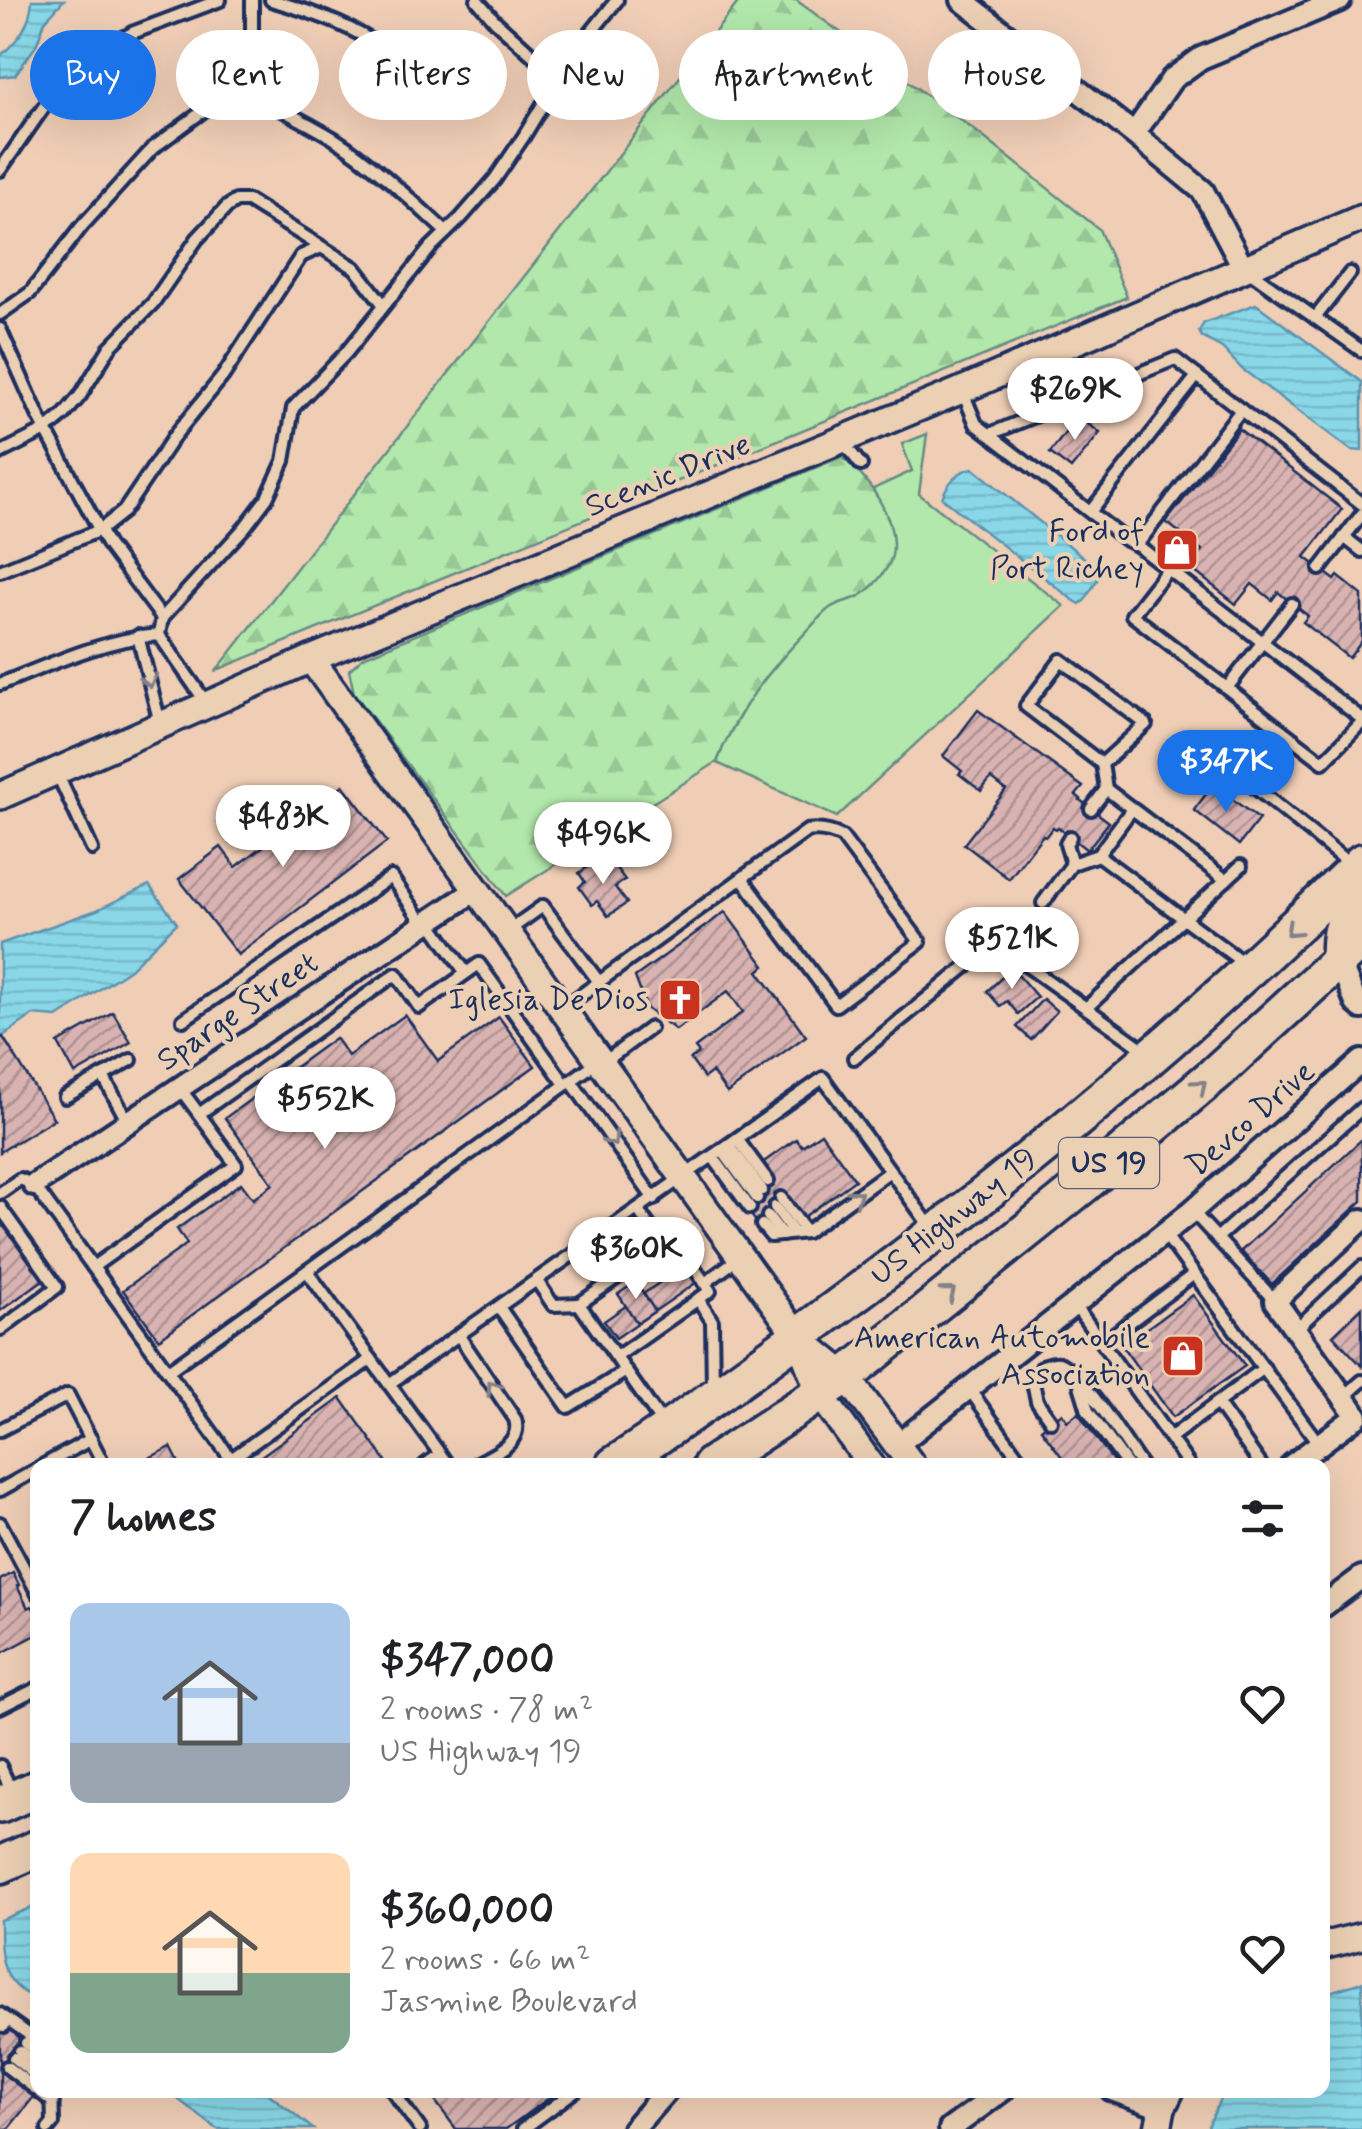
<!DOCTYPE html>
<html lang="en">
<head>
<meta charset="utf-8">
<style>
	body { margin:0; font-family:Mynerve,sans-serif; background:#f6f6f6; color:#202124; height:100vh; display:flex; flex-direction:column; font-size:38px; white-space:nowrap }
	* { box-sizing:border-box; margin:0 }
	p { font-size:32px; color:#757577 }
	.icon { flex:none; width:55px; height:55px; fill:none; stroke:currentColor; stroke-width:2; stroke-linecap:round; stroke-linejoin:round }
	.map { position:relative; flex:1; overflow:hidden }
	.details { position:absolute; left:30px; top:1458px; width:1300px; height:640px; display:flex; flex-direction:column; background:#fff; border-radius:20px; box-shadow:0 10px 40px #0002 }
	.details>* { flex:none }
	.hud { position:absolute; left:30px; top:30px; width:1302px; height:90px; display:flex; gap:20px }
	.price { position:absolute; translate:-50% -85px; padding:0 22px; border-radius:35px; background:#fff; color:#222; font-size:32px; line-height:65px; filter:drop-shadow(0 2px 5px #0008) }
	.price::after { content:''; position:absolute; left:50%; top:60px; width:30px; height:22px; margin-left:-15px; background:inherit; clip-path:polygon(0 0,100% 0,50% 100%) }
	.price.selected { background:#1a73e8; color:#fff }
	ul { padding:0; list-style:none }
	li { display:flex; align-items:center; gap:30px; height:250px; padding:0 40px }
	li span { display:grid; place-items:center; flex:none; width:280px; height:200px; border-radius:20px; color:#555 }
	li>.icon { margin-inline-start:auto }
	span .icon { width:120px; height:120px; fill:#fffc; stroke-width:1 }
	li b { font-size:42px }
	h2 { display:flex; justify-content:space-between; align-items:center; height:120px; padding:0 40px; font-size:42px }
	.chip { padding:0 35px; border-radius:45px; background:#fff; box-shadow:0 10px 40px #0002; font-size:35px; line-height:90px }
	.chip.selected { background:#1a73e8; color:#fff }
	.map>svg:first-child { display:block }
</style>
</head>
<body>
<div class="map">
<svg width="1362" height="2129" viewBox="0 0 1362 2129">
	<defs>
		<pattern id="forest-firs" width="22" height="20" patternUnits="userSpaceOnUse" patternTransform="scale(2.5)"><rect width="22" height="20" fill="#b2e8ab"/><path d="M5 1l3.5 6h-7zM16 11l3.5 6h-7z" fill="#98c796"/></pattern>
		<pattern id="water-rules" width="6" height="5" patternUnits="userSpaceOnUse" patternTransform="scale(2.5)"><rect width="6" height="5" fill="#89d7e7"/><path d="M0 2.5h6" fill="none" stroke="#76b9c9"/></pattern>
		<pattern id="building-hatch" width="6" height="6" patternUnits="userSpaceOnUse" patternTransform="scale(2.5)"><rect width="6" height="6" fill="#d9b3b1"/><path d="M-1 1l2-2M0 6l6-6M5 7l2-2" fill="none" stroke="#af9293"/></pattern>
	</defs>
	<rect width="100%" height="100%" fill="#f0ceb6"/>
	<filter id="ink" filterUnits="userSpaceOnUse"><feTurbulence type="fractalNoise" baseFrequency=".01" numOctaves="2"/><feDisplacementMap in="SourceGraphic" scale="20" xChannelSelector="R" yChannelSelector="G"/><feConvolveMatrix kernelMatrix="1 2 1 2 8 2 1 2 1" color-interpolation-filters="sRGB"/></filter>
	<g filter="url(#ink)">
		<path fill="#b2e8ab" stroke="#668c84" stroke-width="2.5" d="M927 434 919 494 1064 606 837 817 717 763 724 744 754 691 783 655 830 607 861 595 890 524 873 489 912 471 902 444Z"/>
		<g fill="url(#forest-firs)" stroke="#668c84" stroke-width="2.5">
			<path d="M740 0H796L977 132 1099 229 1127 297 217 670Z"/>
			<path d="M841 457C868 477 899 519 892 556 889 570 871 590 858 597 849 601 838 602 830 608 822 613 815 623 808 630 770 669 736 711 717 762L506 896 354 693 349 670 363 657Z"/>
		</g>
		<g fill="url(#water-rules)" stroke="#5d94b0" stroke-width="2.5">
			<path d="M32 0H64L45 21 36 46 15 75 0 77V56C19 40 30 25 32 0Z"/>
			<path d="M1256 304 1362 382V451L1351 450 1242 369 1222 348 1202 337 1199 331 1204 323Z"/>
			<path d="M973 468 1102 572 1085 600 1080 604 1073 600 942 498C947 484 958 470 973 468Z"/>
			<path d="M149 885 177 923 130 969 82 1001 57 1017 33 1015 0 1038V944L97 910Z"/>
			<path d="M33 1907 38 1911 37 2000C0 1982 0 1960 0 1920Z"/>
			<path d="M1362 1982V2129H1207L1224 2090H1322L1323 1994Z"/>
			<path d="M166 2090H264L313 2129H217Z"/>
		</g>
		<g fill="url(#building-hatch)" stroke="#1b2f5e" stroke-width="2.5">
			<path d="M1078 416 1100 433 1071 469 1050 453Z"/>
			<path d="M1239 429 1342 509 1305 557 1335 580 1338 576 1362 595V641L1349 658 1303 622 1308 616 1278 592 1272 600 1252 584 1236 604 1189 567 1202 550 1166 522Z"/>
			<path d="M978 710 1083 787 1076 795 1081 799 1080 800 1109 822 1087 850 1058 827 1056 829 1053 827 1046 836 1043 835 1009 879 964 844 1006 790 991 778 981 791 959 774 962 771 943 756Z"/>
			<path d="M343 785 387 842 238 955 179 879 221 847 236 867Z"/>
			<path d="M1213 785 1259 819 1239 845 1194 810Z"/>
			<path d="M596 861 603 871 613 864 625 880 615 887 627 903 608 916 597 901 592 905 579 887 585 882 579 873Z"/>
			<path d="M725 912 765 966 758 971 806 1036 727 1093 712 1072 704 1078 690 1059 699 1053 695 1048 743 1012 728 991 676 1030 647 1009 635 977Z"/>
			<path d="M1012 968 1037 997 1018 1014 1007 1001 1000 1006 987 991Z"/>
			<path d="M1043 999 1057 1011 1031 1040 1017 1027Z"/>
			<path d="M113 1012 131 1042 75 1074 58 1043Z"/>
			<path d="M405 1015 438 1061 499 1017 535 1066 159 1339 123 1290 187 1244 177 1229 241 1183 253 1199 273 1184 225 1118 335 1038 348 1056Z"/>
			<path d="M3 1037 54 1119 0 1152V1038Z"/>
			<path d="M821 1133 855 1180 801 1219 784 1194 760 1227 748 1211 771 1178 761 1164 796 1139 802 1146Z"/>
			<path d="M1362 1139V1201L1272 1284 1241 1251Z"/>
			<path d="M0 1221 43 1280 0 1311Z"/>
			<path d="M685 1265 697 1282 616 1338 604 1321Z"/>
			<path d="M636 1282 655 1311 637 1323 618 1294Z"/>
			<path d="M1193 1295 1245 1366 1173 1417 1122 1346Z"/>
			<path d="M1362 1307V1366L1333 1335Z"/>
			<path d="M341 1398 386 1461 380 1465H249Z"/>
			<path d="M1062 1413 1067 1421 1078 1413 1116 1465H1068L1041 1429Z"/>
			<path d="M171 1447 180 1465H135Z"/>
			<path d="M13 1573 19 1585 17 1586 28 1608 32 1606 38 1615V1634L0 1654V1580Z"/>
			<path d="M6 2023 28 2041 5 2070 36 2094 8 2129H0V2031Z"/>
			<path d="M427 2090H560L506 2129H456Z"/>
		</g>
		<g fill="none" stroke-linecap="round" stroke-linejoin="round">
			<defs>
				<g id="service">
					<path d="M271 0C306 10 353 26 382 48 393 56 401 68 410 77"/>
					<path d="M477 0 495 21 559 79"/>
					<path d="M231 81C264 102 300 118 333 138 374 164 410 199 446 232"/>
					<path d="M0 170 43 108 78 68 100 51 132 33 220 0"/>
					<path d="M1249 271 1362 351"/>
					<path d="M0 314 30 293 82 226 153 148 222 97 252 45V0"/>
					<path d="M1315 318 1350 273"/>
					<path d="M0 329 39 417 107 544 162 618"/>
					<path d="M962 390 976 424 1126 540 1137 545"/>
					<path d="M990 434 1175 359 1241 410"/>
					<path d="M842 441 861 465"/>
					<path d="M0 453 46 430 64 415 80 396 110 347 153 303 197 239 227 207 236 201H248L355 268 383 304"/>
					<path d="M1362 504 1241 410 1137 545 1362 719"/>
					<path d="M1090 512 1197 376"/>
					<path d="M1344 537 1362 551"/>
					<path d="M1168 569 1132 615 1323 762 1362 722"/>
					<path d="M1320 569 1362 514"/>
					<path d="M0 571 100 530 124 511 175 435 223 376 301 256 319 248"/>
					<path d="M138 636 160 723"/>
					<path d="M1061 660 1146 724 1102 764 1026 706Z"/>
					<path d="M0 684C51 664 104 639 159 635"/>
					<path d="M1227 688 1292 604"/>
					<path d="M207 704 159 635 162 618 245 527 267 498 284 461 293 408 346 353 431 247 461 218 495 179 524 136 572 56 617 0"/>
					<path d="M1102 764 1106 789 1226 880"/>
					<path d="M57 773 92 849"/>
					<path d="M1252 785 1352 866"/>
					<path d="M1091 809 1106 789"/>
					<path d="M1132 809 1098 855 1245 964"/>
					<path d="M1070 837 1066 844 1072 864 1098 855"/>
					<path d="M1043 903 1072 864"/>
					<path d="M430 922 466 973"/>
					<path d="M508 931 543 906 599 982 742 878 836 1005 920 942 842 837C830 831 820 829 807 831L742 878"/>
					<path d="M563 1008 599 982"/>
					<path d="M1086 1008 1146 1051"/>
					<path d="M183 1020 391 877 424 924"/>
					<path d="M854 1058 995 943 1086 1008 1241 866"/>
					<path d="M603 1063 650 1028"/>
					<path d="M103 1076 128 1122"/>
					<path d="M571 1081 654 1199"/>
					<path d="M179 1087 199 1114"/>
					<path d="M65 1097 131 1060"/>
					<path d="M737 1139 768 1181"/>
					<path d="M729 1145 762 1190"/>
					<path d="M722 1150 757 1198"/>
					<path d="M713 1157 750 1208"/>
					<path d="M0 1193 20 1179 34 1185 231 1459 371 1359"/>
					<path d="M781 1198 806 1232"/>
					<path d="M0 1207 57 1287 1 1329"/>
					<path d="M775 1207 794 1233"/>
					<path d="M638 1210 663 1246"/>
					<path d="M1192 1211 1275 1301"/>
					<path d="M768 1216 782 1235"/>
					<path d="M762 1225 771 1236 806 1232 890 1171"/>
					<path d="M1164 1233 1319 1444"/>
					<path d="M674 1238 710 1291 616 1357 579 1304Z"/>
					<path d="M1217 1238 1362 1108"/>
					<path d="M93 1267 236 1165 199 1114 396 974 419 1007 479 964 565 1084"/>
					<path d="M307 1271 448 1465"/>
					<path d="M537 1281 553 1305 579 1304"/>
					<path d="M705 1283 740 1257"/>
					<path d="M698 1299 712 1321 713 1389"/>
					<path d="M1074 1304 1189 1465"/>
					<path d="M499 1307 568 1407 626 1371"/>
					<path d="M1296 1329 1362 1267"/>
					<path d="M459 1336 515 1419C523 1444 493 1454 474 1465"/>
					<path d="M1102 1343 1194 1274"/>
					<path d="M616 1357 664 1426"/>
					<path d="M168 1371 597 1062"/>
					<path d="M389 1384 823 1078 932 1229"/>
					<path d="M1080 1385 1088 1411 1127 1465"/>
					<path d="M969 1389 1024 1465"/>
					<path d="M1344 1397 1362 1381"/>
					<path d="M1217 1403 1261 1465"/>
					<path d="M1051 1421 1037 1401 1033 1382 1043 1366C1049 1364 1053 1362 1059 1363 1079 1369 1127 1445 1141 1465"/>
					<path d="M0 1430 68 1395 104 1465"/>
					<path d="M1170 1438 1264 1368"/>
					<path d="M44 1465 91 1439"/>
					<path d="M425 1465 440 1454"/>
					<path d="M0 1490 38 1469"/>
					<path d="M0 1523 38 1594"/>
					<path d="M0 1707 38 1688"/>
					<path d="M0 1766 12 1792"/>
					<path d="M0 2014 38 2041"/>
					<path d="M0 2023 4 2026"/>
					<path d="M26 2043 38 2052"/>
					<path d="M20 2051 38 2064"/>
					<path d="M14 2058 38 2077"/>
					<path d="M7 2067 53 2102"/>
					<path d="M392 2090 420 2129"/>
					<path d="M48 2129 53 2123 52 2090"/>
					<path d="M523 2129 576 2090"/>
				</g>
				<g id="minor">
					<path d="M962 0 1134 134 1203 191 1243 267"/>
					<path d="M1134 134 1172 79 1201 58 1340 0"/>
					<path d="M1339 960 1356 1003 1362 1008"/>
					<path d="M34 1185 476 890"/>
					<path d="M897 1445 1192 1211 1362 1061"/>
					<path d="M1292 1465 1357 1416 1275 1301 1362 1220"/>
					<path d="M1322 1607 1362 1577"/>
					<path d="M1112 2090 1162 2108"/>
					<path d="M633 2129 667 2090"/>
					<path d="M950 2129 1003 2090"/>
				</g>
				<g id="tertiary">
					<path d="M311 659 798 1337 820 1394 871 1465"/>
					<path d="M0 796 311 659 962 390 1362 218"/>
					<path d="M798 1337 846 1376 912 1465"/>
					<path d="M1322 1946 1362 1936"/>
					<path d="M1158 2129 1162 2108 1171 2090"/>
				</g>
				<g id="trunk">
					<path d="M1339 960C1340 928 1339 925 1362 902"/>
					<path d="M614 1465C701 1409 784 1347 867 1285 1041 1155 1207 1014 1362 862"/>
					<path d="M711 1465 846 1376 1086 1183 1215 1074 1362 939"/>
					<path d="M0 1805 38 1788"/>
					<path d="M0 1865 38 1848"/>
				</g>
			</defs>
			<use href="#service" stroke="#1b2f5e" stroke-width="18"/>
			<use href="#minor" stroke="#1b2f5e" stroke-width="28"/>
			<use href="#tertiary" stroke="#1b2f5e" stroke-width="32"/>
			<use href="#trunk" stroke="#1b2f5e" stroke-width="42"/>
			<use href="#service" stroke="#ecd0b3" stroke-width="10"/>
			<use href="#minor" stroke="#ecd0b3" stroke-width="20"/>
			<use href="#tertiary" stroke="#ecd0b3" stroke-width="25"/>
			<use href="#trunk" stroke="#ecd0b3" stroke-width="35"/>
		</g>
		<defs><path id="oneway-chevron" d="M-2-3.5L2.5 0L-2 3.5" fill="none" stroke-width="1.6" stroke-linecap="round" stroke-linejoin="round" transform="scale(2.5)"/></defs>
		<g stroke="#848088">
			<use href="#oneway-chevron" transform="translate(149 681) rotate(76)"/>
			<use href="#oneway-chevron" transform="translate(1292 930) rotate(137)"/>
			<use href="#oneway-chevron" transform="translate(1200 1086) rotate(-40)"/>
			<use href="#oneway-chevron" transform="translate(612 1140) rotate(55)"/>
			<use href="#oneway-chevron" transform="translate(856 1196) rotate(-36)"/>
			<use href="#oneway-chevron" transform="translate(949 1293) rotate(-39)"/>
			<use href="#oneway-chevron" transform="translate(493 1387) rotate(-124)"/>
		</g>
	</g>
	<defs>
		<symbol id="shop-square" viewBox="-11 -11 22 22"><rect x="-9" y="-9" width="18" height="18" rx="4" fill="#c8321e" stroke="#ecd0b3"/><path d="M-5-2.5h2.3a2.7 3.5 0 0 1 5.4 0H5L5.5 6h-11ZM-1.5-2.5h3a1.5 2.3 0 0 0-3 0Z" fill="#fff"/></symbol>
		<symbol id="church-square" viewBox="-11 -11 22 22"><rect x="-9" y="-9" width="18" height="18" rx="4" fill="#c8321e" stroke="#ecd0b3"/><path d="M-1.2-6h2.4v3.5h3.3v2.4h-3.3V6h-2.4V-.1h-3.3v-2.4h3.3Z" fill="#fff"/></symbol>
	</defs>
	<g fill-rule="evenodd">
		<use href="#shop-square" x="1152" y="525" width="50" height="50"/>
		<use href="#church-square" x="655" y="975" width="50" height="50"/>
		<use href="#shop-square" x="1158" y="1331" width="50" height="50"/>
	</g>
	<g text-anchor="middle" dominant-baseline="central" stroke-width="8" stroke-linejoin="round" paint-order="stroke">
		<rect fill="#ecd0b3" stroke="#5a5f78" stroke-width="2.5" x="1059" y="1138" width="100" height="50" rx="8"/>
		<g font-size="30" font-weight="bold" fill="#1b2f5e">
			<text x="1109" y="1163">US 19</text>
		</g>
		<g font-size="32" fill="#1b2f5e" stroke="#ecd0b3">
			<text transform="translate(668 476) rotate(-22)">Scenic Drive</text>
			<text transform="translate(238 1012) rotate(-34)">Sparge Street</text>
			<text transform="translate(1251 1119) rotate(-41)">Devco Drive</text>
			<text transform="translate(954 1217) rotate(-38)">US Highway 19</text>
		</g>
		<g font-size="32" fill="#1b2f5e" stroke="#ecd0b3" text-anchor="end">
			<text x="1144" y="532">Ford of<tspan x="1144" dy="37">Port Richey</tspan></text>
			<text x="648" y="1000">Iglesia De Dios</text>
			<text x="1150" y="1338">American Automobile<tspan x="1150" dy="37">Association</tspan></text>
		</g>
	</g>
</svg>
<b class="price" style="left:1075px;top:443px">$269K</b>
<b class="price selected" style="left:1226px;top:815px">$347K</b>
<b class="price" style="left:283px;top:870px">$483K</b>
<b class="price" style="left:603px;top:887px">$496K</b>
<b class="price" style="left:1012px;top:992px">$521K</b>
<b class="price" style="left:325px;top:1152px">$552K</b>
<b class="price" style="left:636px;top:1302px">$360K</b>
<div class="hud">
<a class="chip selected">Buy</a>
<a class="chip">Rent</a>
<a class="chip">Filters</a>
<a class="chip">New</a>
<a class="chip">Apartment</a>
<a class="chip">House</a>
</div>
<section class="details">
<h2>7 homes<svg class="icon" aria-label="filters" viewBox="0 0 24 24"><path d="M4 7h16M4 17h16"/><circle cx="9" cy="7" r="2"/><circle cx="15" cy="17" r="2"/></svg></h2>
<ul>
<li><span style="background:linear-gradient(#a9c7e8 70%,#9aa5b1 0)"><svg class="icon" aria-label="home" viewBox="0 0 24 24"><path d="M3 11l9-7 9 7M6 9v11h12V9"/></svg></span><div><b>$347,000</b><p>2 rooms · 78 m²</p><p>US Highway 19</p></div><svg class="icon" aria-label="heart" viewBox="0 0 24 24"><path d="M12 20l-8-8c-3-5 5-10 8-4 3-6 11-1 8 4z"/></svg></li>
<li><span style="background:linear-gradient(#ffd9b3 60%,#7fa58c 0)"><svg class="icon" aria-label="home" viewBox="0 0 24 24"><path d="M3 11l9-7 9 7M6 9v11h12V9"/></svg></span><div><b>$360,000</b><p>2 rooms · 66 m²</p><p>Jasmine Boulevard</p></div><svg class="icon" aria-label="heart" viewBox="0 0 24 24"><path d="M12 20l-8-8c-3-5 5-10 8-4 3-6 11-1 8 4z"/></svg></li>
</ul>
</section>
</div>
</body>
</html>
